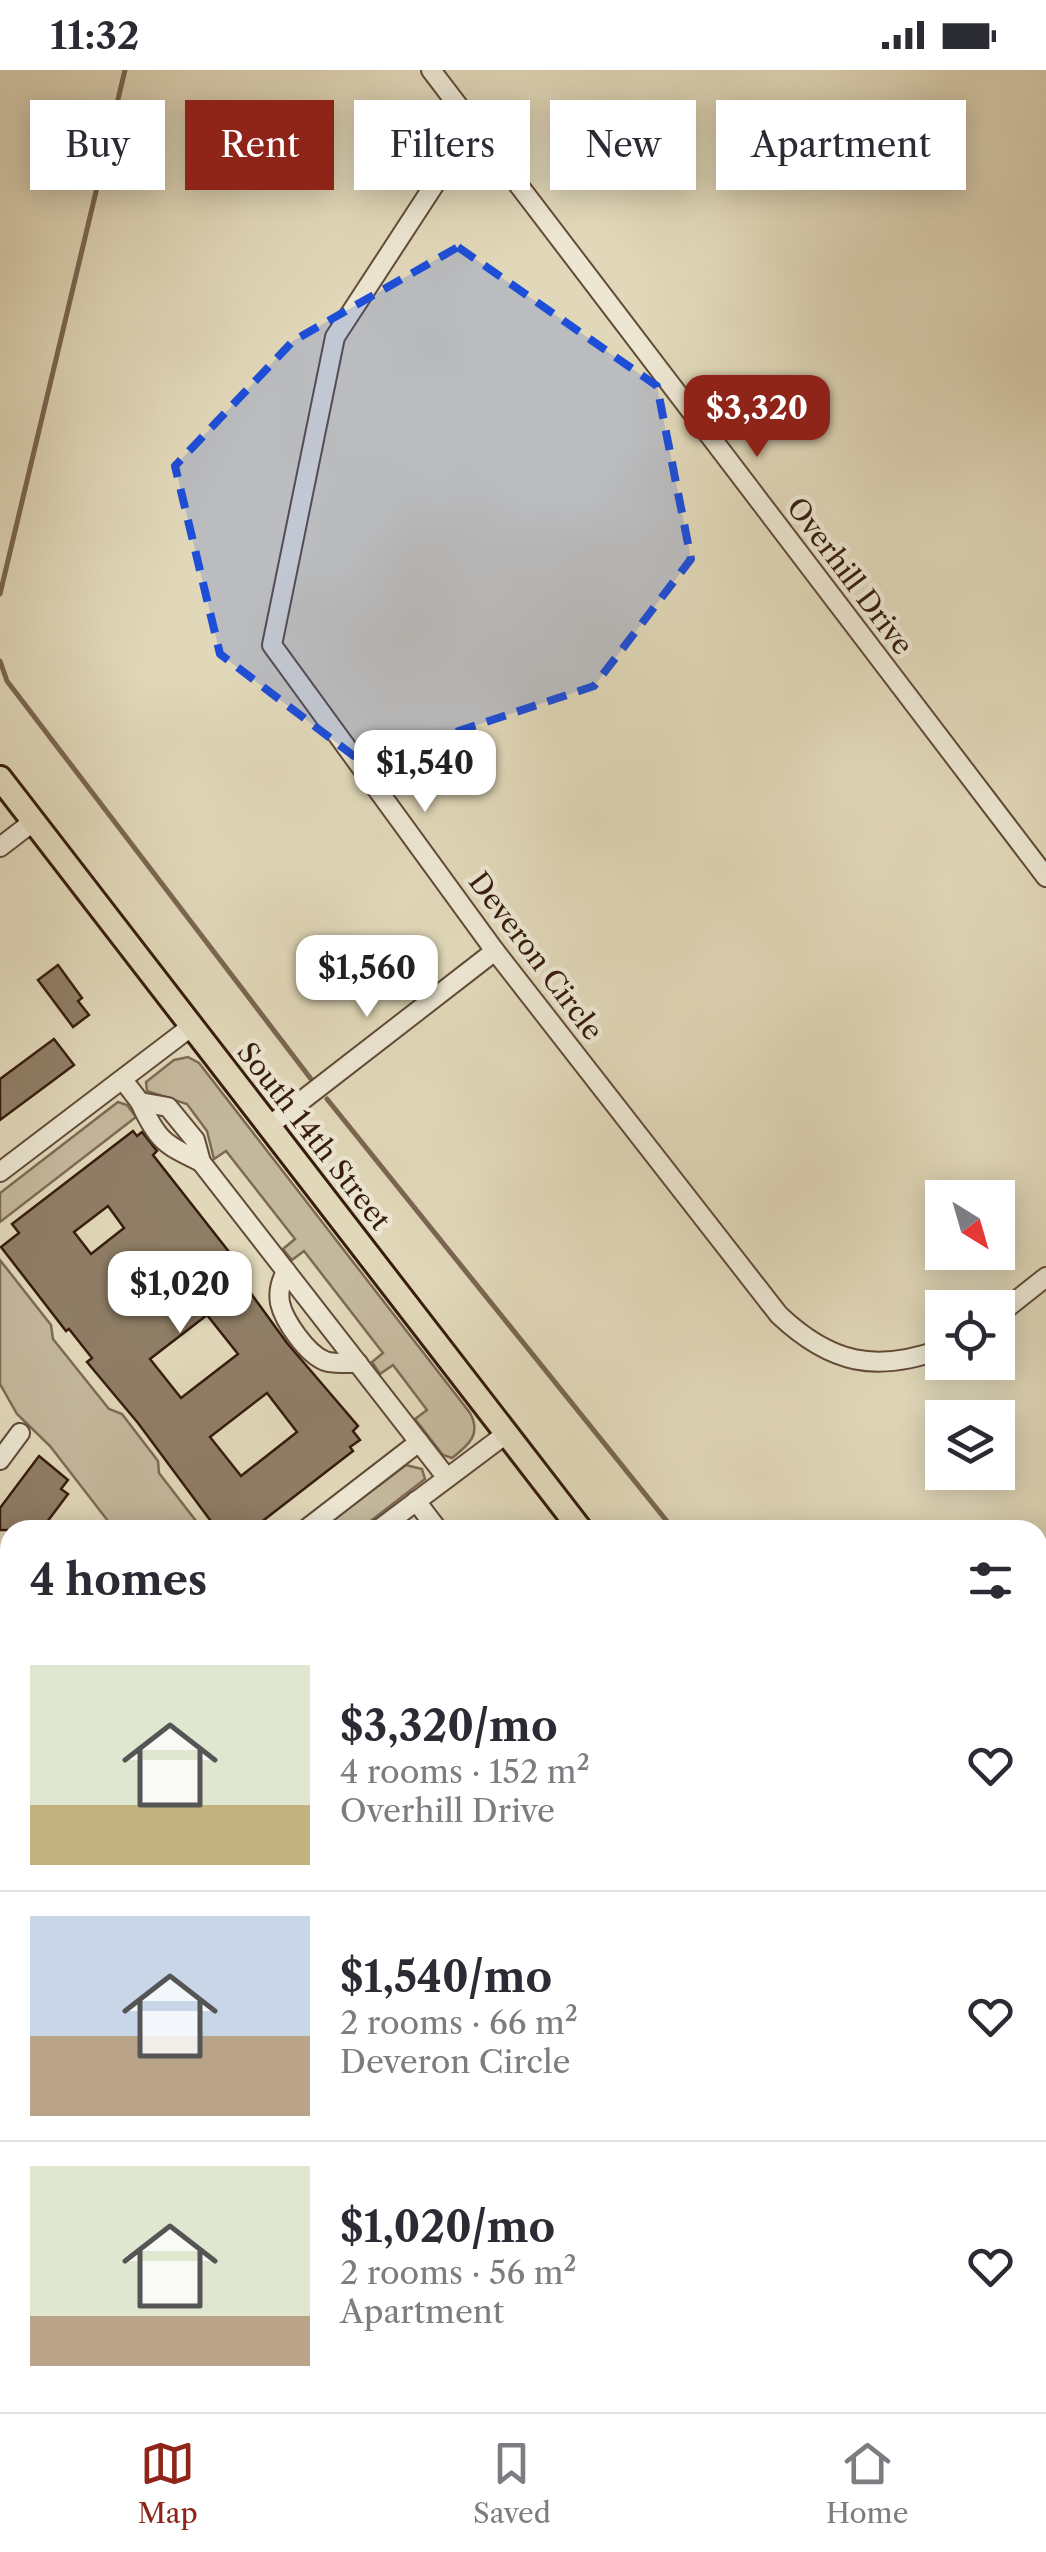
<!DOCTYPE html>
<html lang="en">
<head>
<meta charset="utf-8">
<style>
	body { margin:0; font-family:"Libre Caslon Text",serif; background:#f7f7f7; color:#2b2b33; height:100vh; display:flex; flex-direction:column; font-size:38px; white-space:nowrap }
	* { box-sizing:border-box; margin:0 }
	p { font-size:32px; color:#7c7c81 }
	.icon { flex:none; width:55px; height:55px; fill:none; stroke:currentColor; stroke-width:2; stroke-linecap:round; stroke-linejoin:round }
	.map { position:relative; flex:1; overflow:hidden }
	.details { position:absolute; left:0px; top:1450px; width:1048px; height:892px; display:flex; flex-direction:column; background:#fff; border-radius:30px 30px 0 0; box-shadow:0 5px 25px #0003 }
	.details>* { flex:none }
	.banner { position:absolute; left:30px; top:30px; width:988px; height:90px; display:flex; gap:20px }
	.needle { width:65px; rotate:143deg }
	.controls { position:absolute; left:925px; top:1110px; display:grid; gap:20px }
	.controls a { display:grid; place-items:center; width:90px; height:90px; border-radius:0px; background:#fff; box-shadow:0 5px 25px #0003; font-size:50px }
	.price { position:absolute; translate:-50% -85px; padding:0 22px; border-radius:20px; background:#fff; color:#222; font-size:32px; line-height:65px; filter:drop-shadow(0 2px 5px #0008) }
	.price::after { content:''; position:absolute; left:50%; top:60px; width:30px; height:22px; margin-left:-15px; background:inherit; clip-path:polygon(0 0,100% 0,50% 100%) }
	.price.active { background:#8f2418; color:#fff }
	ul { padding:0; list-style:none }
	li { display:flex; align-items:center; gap:30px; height:250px; padding:0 30px }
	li+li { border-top:2px solid #e1e1e2 }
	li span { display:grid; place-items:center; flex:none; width:280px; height:200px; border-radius:0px; color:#555 }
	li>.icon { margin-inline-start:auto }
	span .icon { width:120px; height:120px; fill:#fffc; stroke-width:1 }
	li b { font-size:42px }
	h2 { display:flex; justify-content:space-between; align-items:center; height:120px; padding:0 30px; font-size:42px }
	.pill { padding:0 35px; border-radius:0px; background:#fff; box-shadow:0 5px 25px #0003; font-size:35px; line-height:90px }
	.pill.active { background:#8f2418; color:#fff }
	.status { display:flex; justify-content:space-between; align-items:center; height:70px; padding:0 50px; background:#fff; direction:ltr }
	.status svg { height:28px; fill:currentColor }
	.dock { display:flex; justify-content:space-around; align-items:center; height:140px; border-top:2px solid #e1e1e2; background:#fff; font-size:28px; color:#7c7c81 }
	.dock a { display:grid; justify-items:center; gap:5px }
	.dock .active { color:#8f2418 }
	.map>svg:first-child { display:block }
</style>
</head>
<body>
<div class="status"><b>11:32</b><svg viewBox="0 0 49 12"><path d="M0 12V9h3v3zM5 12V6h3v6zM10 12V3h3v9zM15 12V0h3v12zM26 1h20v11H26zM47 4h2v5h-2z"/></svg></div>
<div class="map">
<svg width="1046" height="2342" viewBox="0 0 1046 2342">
	<rect width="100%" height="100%" fill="#e1d8b9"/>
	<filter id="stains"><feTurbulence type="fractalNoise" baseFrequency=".002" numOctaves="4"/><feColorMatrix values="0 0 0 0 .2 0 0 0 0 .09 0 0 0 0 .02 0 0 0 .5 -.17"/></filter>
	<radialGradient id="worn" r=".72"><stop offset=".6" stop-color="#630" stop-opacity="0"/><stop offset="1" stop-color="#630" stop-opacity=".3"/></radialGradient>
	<g fill="#c4b89c" stroke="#7e6a54" stroke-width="2.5">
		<path d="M188 987 199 993 470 1343C482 1365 468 1375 452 1388L443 1385 415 1349 427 1340 393 1295 380 1304 372 1292 383 1283 304 1181 292 1190 283 1179 295 1169 226 1081 214 1089 207 1061 187 1034 147 1021 146 1012 174 990Z"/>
		<path d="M118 1032 127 1035 136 1047 0 1152V1123Z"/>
		<path d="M0 1190 51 1255 53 1269 109 1339 122 1344 158 1391 159 1403 203 1460H115L50 1376 17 1344 0 1314Z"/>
		<path d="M406 1395 422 1399 425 1409 359 1460H320Z"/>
		<path d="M0 1894 10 1906V2332H465L478 2342H0Z"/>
	</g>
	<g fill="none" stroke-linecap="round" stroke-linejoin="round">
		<g stroke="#7a6651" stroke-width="5">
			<path d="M0 524 125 0"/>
			<path d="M0 591 7 611 311 1009"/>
			<path d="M327 1029 674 1460"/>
			<path d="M0 2077 10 2072"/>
		</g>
	</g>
	<g fill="#8f7e66" stroke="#371c0d" stroke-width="2.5" fill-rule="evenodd">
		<path d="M58 895 82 928 78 931 89 945 73 957 38 910Z"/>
		<path d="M54 969 74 995 0 1050V1009Z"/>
		<path d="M133 1061 137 1066 142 1062 157 1081 153 1085 248 1206 242 1211 287 1273 358 1356 353 1361 360 1370 350 1377 353 1381 251 1460H226L221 1454 216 1458 138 1353 87 1292 92 1288 69 1259 66 1261 1 1177 19 1163 12 1154ZM108 1136 124 1158 91 1184 74 1162ZM207 1245 238 1284 181 1328 150 1289ZM267 1323 297 1362 241 1406 210 1367Z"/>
		<path d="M39 1386 68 1410 61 1419 68 1424 41 1460H0V1438Z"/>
	</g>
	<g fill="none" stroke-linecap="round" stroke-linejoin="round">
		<defs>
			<g id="minor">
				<path d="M431 0 1046 807"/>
				<path d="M472 57 335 267 272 575 495 881 779 1245C831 1294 876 1303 942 1279"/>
				<path d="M0 777 34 751"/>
				<path d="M123 1010 140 1032 168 1037 195 1070 201 1092 447 1408"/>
				<path d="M140 1032C157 1070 165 1075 201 1092"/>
				<path d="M269 1056 495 881"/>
				<path d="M0 1102 192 956"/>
				<path d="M286 1201C281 1212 278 1220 280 1233 284 1251 307 1284 325 1291 334 1294 348 1293 358 1293"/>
				<path d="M998 1245 1046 1207"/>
				<path d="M0 1390 20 1363"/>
				<path d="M416 1431 438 1460"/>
				<path d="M305 1460 419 1372"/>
				<path d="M378 1460 506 1364"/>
				<path d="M0 1552 10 1558"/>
				<path d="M0 1748 10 1760"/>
				<path d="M1038 1917 1046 1911"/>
				<path d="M1038 2095 1046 2088"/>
				<path d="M0 2133 10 2134"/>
				<path d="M540 2332 536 2338 541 2342"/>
				<path d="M689 2332 709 2342"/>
				<path d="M798 2342 802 2332"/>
			</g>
			<g id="major">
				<path d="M0 708 581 1460"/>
				<path d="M1038 2009 1046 2020"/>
			</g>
		</defs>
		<use href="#minor" stroke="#624b38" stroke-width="22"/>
		<use href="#major" stroke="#371c0d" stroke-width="28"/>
		<use href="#minor" stroke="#ece6d2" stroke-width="18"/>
		<use href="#major" stroke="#e1d8b9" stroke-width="22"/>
	</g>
	<path fill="#1d4ed8" fill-opacity="0.2" stroke="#1d4ed8" stroke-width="8" stroke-dasharray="20 12" stroke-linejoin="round" d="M458 177 657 316 691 489 594 616 363 693 220 584 175 396 293 271Z"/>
	<g text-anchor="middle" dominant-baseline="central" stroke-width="9" stroke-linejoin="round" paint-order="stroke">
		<g font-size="28" fill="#371c0d" stroke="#ece6d2">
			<text transform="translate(850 506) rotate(53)">Overhill Drive</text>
			<text transform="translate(536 886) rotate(53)">Deveron Circle</text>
			<text transform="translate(314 1066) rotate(52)">South 14th Street</text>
		</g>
	</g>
	<rect width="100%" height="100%" filter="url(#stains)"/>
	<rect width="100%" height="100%" fill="url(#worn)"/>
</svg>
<div class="controls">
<a><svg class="needle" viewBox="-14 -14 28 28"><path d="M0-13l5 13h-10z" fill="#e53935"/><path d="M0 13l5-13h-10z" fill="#7c7c81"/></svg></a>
<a><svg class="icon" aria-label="locate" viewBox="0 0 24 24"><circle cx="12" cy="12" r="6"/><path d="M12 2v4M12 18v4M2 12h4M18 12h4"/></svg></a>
<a><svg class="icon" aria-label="layers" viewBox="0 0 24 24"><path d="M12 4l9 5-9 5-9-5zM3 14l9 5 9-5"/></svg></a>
</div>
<b class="price active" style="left:757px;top:390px">$3,320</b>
<b class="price" style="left:425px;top:745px">$1,540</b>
<b class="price" style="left:367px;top:950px">$1,560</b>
<b class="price" style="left:180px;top:1266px">$1,020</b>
<div class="banner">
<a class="pill">Buy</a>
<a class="pill active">Rent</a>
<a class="pill">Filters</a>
<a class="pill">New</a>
<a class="pill">Apartment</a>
</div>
<section class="details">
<h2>4 homes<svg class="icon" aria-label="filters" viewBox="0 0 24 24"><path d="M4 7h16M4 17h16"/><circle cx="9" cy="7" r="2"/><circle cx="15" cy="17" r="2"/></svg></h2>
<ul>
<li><span style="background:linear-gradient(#dfe7d0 70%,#c2b280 0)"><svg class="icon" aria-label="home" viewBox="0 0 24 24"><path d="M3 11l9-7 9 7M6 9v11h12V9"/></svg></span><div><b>$3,320/mo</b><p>4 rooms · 152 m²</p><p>Overhill Drive</p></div><svg class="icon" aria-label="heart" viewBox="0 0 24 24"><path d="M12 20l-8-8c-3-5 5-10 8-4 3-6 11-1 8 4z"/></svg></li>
<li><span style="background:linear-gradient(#c9d6e8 60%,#b9a48a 0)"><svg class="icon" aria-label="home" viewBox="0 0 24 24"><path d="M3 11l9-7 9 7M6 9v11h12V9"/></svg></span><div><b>$1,540/mo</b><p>2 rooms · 66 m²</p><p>Deveron Circle</p></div><svg class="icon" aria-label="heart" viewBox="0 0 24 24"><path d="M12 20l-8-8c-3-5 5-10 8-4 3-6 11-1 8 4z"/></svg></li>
<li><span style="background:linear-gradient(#dfe7d0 75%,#b9a48a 0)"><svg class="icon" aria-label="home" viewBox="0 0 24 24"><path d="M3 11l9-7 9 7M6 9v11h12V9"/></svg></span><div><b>$1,020/mo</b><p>2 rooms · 56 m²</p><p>Apartment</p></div><svg class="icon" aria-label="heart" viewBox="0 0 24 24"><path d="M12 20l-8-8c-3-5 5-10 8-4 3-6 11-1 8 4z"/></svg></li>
</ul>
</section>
</div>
<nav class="dock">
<a class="active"><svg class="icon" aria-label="map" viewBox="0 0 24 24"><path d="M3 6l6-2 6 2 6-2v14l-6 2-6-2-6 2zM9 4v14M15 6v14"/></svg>Map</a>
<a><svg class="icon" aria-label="saved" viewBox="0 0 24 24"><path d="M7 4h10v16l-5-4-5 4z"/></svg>Saved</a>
<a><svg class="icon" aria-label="home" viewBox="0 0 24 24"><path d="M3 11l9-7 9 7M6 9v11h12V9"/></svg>Home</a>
</nav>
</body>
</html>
